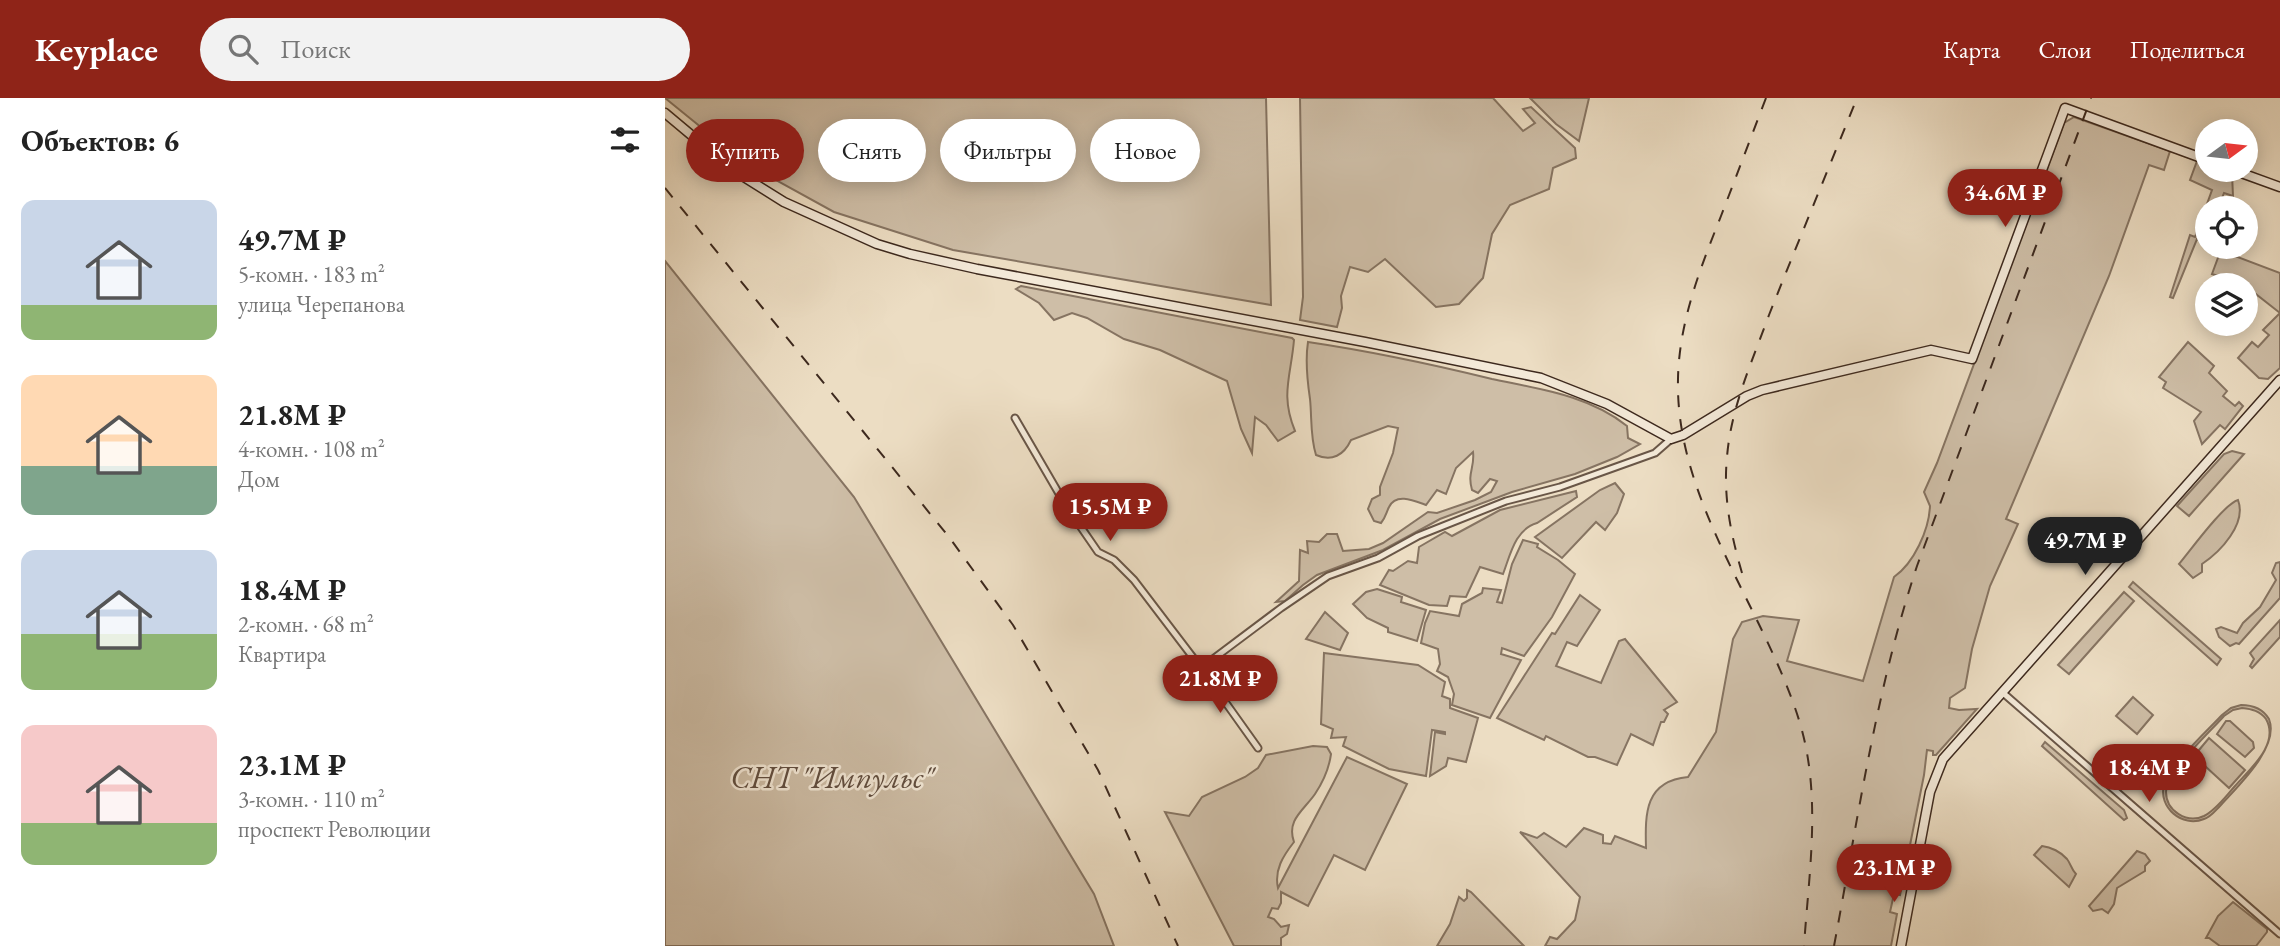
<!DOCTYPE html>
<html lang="ru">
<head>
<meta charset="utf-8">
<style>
	body { margin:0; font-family:"EB Garamond",serif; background:#f2f2f2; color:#222; height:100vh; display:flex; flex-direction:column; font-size:26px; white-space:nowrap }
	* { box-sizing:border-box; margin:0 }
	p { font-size:23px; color:#767676 }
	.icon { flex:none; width:38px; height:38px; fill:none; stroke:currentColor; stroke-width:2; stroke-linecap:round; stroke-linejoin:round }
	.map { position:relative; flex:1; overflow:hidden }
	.drawer { display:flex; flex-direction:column; background:#fff; width:665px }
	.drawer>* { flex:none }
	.banner { position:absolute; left:21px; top:21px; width:665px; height:63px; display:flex; gap:14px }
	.needle { width:46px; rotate:75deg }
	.controls { position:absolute; left:1530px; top:21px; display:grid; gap:14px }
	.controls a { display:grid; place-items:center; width:63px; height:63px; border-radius:50%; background:#fff; box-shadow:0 4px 18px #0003; font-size:35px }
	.price { position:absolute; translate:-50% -60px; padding:0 16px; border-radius:24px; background:#8f2418; color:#fff; font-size:23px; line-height:46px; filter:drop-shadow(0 2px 4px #0008) }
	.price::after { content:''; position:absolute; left:50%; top:42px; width:21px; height:16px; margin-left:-10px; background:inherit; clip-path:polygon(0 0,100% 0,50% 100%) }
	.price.on { background:#222; color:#fff }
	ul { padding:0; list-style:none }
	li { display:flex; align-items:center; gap:21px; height:175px; padding:0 21px }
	li span { display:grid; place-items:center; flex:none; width:196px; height:140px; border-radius:14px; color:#555 }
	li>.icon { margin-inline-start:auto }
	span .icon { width:84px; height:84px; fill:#fffc; stroke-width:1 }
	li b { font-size:30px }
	h2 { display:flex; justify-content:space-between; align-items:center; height:84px; padding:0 21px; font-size:30px }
	.chip { padding:0 24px; border-radius:32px; background:#fff; box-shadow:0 4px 18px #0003; font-size:24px; line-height:63px }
	.chip.on { background:#8f2418; color:#fff }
	header { display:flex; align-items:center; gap:42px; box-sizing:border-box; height:98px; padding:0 35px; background:#8f2418; color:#fff }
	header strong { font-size:33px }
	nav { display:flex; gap:38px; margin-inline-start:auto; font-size:24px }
	.search { width:490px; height:63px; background:#f2f2f2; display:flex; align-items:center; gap:18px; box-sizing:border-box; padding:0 24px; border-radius:38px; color:#767676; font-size:26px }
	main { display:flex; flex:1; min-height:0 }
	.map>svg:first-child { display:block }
</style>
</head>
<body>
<header>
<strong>Keyplace</strong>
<div class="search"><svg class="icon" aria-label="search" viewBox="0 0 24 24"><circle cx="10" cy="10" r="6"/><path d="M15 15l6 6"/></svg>Поиск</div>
<nav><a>Карта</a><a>Слои</a><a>Поделиться</a></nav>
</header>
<main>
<section class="drawer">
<h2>Объектов: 6<svg class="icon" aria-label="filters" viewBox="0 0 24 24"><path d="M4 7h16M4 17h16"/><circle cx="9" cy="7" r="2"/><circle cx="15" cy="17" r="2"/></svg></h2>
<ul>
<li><span style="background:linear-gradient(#c9d6e8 75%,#8fb573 0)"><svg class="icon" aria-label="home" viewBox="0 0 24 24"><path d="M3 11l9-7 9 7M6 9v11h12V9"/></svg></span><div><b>49.7M ₽</b><p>5-комн. · 183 m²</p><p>улица Черепанова</p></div></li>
<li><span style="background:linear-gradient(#ffd9b3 65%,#7fa58c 0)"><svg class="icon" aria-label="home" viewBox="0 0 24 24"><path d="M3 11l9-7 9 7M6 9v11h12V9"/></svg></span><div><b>21.8M ₽</b><p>4-комн. · 108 m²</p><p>Дом</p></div></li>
<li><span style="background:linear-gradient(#c9d6e8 60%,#8fb573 0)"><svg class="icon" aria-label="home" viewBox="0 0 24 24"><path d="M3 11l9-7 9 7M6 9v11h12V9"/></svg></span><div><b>18.4M ₽</b><p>2-комн. · 68 m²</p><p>Квартира</p></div></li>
<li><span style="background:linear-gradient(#f6c9c9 70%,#8fb573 0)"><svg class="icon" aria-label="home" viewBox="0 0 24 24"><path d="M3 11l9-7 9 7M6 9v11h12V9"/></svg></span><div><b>23.1M ₽</b><p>3-комн. · 110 m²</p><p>проспект Революции</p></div></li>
</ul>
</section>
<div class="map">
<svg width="1615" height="848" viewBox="0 0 1615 848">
	<rect width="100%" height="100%" fill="#ecddc3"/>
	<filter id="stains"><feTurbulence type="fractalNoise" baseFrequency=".00286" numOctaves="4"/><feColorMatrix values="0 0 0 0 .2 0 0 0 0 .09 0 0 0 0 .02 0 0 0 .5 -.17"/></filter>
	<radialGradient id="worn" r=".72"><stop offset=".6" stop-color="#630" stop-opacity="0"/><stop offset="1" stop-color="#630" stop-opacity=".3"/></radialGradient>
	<g fill="#cebea7" stroke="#867462" stroke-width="2" fill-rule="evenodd">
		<path d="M0 0H601L606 207 288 152 169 114 80 65Z"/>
		<path d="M635 0H828L858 33 870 25 858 11 866 9 910 50 911 60 888 70 884 91 845 107 827 136 818 180 794 206 771 209 720 161 703 174 685 169 676 198 677 210 672 229 635 222 638 199Z"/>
		<path d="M865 0H924L914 43 891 26Z"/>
		<path d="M1409 19 1505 53 1499 72 1484 67 1444 178 1341 421 1353 426 1325 488 1307 551 1300 590 1285 600 1284 610 1294 612 1312 611 1271 657H1268V653L1262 652 1259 677 1235 797 1229 796 1225 814 1232 816 1226 848H880L885 839 892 841 910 822 915 799 855 734 872 740 879 735 901 749 919 730 938 737V745L946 746 950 738 981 750C980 715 980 683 1023 679L1051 634 1068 541 1077 524 1098 518 1134 522 1122 563 1198 583 1229 479C1249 465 1264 432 1265 408L1259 394 1272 365 1399 25Z"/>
		<path d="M1532 63 1542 67V72H1555L1567 76 1568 98 1559 95 1553 110H1542L1540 144 1532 141 1508 200 1505 199 1525 137 1530 139 1547 92 1525 82Z"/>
		<path d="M1562 155 1615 175V270L1603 281 1594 280 1573 260 1587 244 1593 249 1604 237 1598 232 1615 215 1578 186 1547 176 1554 157 1560 159Z"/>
		<path d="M0 163 189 399 429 796 449 848H0Z"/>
		<path d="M356 188 627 240 629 242C626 278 615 297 630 333L613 343 601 327 590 319 587 355 576 331 562 283 495 252 459 241 422 220 407 215 389 222 374 205 351 191Z"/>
		<path d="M643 244C704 253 766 266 827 281 874 291 923 297 962 328L963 340 975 346 952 359 910 376 847 394 775 421 718 452 652 477 638 487 620 503 611 504 634 483 635 452 643 455 642 443 654 444 662 436H672L678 453 704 451 718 445 763 414 772 415 810 402 826 394 832 383 825 381 813 395 807 392C802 375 810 369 808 354L791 370 781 396 772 392 761 407C750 403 731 394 724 409 721 415 721 419 716 425L709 423 703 411 707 401 715 397V389L728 355 733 330 723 328 686 342C679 357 667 364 651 357 645 338 647 320 645 301 642 281 640 263 643 244Z"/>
		<path d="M1523 244 1549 268 1544 275 1562 293 1558 298 1570 308 1574 304 1578 308 1560 331 1555 327 1537 346 1529 323 1536 314 1498 290 1501 284 1494 279Z"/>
		<path d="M1567 353 1579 356 1524 418 1512 408 1559 356Z"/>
		<path d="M950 385 959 396 952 415 940 432 931 424 897 460 870 439 935 392Z"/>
		<path d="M911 393 912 399 872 425C850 431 845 458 838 476L815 469 801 499 785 498 782 508 764 507 715 487 724 472 728 473 743 463 752 465 754 449 780 434 787 438 835 412Z"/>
		<path d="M1573 402C1582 426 1555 454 1537 466V474L1528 480 1514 466C1525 453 1559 406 1573 402Z"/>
		<path d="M858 442 873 446 872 449 893 462 910 476 887 519 859 558 837 550 836 556 856 562 825 620 787 607 789 596 783 579 772 573 775 566 773 551 756 545 760 525 765 513 794 518 797 506 817 495 818 490 836 492 832 504 837 505 847 466Z"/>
		<path d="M1615 464V500L1574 546 1571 545 1565 548 1554 539 1551 531 1556 529 1572 535 1578 525 1595 509 1611 482 1607 475 1611 465Z"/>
		<path d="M1468 484 1556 561 1552 567 1464 489Z"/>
		<path d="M712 491 737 499 736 504 761 512 752 543 723 534V530L702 520 688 506 701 494Z"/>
		<path d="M1459 494 1469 503 1404 576 1393 567Z"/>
		<path d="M915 497 935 512 912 548 902 544 891 568 936 585 954 543 960 541 1012 604 999 612 1003 616 999 624H996L988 647 966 636 952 667 930 659H923L881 638 879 642 832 620 887 535 890 536Z"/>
		<path d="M660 514 683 535 675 552 641 541Z"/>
		<path d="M1615 522V539L1587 570 1585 568 1589 561 1585 555Z"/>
		<path d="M659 555 753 567 780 584 777 598 785 601V610L813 620 801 664 783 660 781 668 765 678 770 634 780 636V634L767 632 761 678 724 671 678 648 681 639 666 640 668 631 656 626Z"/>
		<path d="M1468 599 1488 617 1472 636 1451 618Z"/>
		<path d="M1576 607C1587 607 1598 611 1604 621 1615 649 1573 688 1555 708 1550 713 1546 719 1539 721 1517 730 1493 709 1499 687 1504 668 1543 632 1557 617L1566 610ZM1577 610C1587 611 1595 613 1601 621 1615 646 1585 671 1570 688 1561 698 1551 712 1539 718 1522 726 1501 713 1501 694 1501 674 1545 634 1559 618L1568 612Z"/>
		<path d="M1561 623H1565L1588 644 1589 650 1580 659 1552 636Z"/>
		<path d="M1544 640 1580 672 1564 690 1529 658Z"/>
		<path d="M1380 644 1459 712 1462 720 1459 722 1377 648Z"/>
		<path d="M648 648 662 649 666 656C664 671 658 684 650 696 639 712 621 722 629 744 618 758 609 772 613 790L682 659 742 686 700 772 669 757 643 808 616 794V805L613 811 607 810 603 819 609 821 616 829 624 827 622 836 616 840V848H569L500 714 524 718 537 699 580 679 593 670 601 657Z"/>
		<path d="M1377 748C1386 749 1396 754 1402 761 1406 766 1406 771 1411 776L1404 789 1369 757Z"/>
		<path d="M1472 753 1480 756 1485 763 1480 768V773L1452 790 1449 806 1443 815 1437 811 1428 813 1424 808Z"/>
		<path d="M802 792 806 794 859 848H772L785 826 794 799 799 803 802 800Z"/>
		<path d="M1568 804 1602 831V834L1591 848H1555L1544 840H1541L1553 818Z"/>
	</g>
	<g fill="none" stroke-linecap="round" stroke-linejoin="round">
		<defs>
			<g id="street">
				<path d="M350 320 400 406 433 454 449 462 469 482 536 570 593 650"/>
				<path d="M536 570 616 510 663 478 713 460 753 438 841 403 895 389 990 355 1006 341"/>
				<path d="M1337 594 1615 836"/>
			</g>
			<g id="secondary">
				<path d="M0 15 68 72 119 104 212 146 245 156 312 171 700 244 876 280 942 306 1006 341 1018 337 1082 298 1097 292 1266 252 1307 261 1400 10 1542 62"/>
				<path d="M1568 72 1615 89"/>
				<path d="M1236 848 1265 694 1278 661 1615 282"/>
			</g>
		</defs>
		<use href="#street" stroke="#695647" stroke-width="9"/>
		<use href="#secondary" stroke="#3d291e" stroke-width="11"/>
		<use href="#street" stroke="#f3e9d8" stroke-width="5"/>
		<use href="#secondary" stroke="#f3e9d8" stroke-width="8"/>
		<g stroke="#3d291e" stroke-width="2" stroke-dasharray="12 12" stroke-linecap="butt">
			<path d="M1101 0C1086 39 1071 79 1056 118 1035 171 1014 224 1013 281 1010 403 1099 510 1134 622 1157 696 1144 773 1139 848"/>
			<path d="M0 90 284 439 348 527 433 672 513 848"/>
			<path d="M1077 475C1066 437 1058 399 1062 359 1066 309 1087 264 1104 217 1133 144 1163 72 1192 0"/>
			<path d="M1169 848C1193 721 1211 591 1252 468L1426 0"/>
		</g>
	</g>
	<g text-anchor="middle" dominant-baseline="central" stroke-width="5" stroke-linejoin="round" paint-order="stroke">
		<g font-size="32" font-style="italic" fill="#614e40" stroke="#f3e9d8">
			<text x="167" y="679">СНТ "Импульс"</text>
		</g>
	</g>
	<rect width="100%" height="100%" filter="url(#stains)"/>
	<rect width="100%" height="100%" fill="url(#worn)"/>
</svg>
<div class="controls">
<a><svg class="needle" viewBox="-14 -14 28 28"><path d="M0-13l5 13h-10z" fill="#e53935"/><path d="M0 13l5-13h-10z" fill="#767676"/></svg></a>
<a><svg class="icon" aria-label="locate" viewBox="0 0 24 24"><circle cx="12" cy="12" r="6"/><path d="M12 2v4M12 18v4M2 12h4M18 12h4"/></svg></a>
<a><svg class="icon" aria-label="layers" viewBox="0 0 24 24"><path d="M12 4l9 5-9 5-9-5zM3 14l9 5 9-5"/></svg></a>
</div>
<b class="price" style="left:1340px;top:131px">34.6M ₽</b>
<b class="price" style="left:445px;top:445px">15.5M ₽</b>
<b class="price on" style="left:1420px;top:479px">49.7M ₽</b>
<b class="price" style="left:555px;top:617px">21.8M ₽</b>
<b class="price" style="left:1484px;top:706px">18.4M ₽</b>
<b class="price" style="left:1229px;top:806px">23.1M ₽</b>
<div class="banner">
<a class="chip on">Купить</a>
<a class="chip">Снять</a>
<a class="chip">Фильтры</a>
<a class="chip">Новое</a>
</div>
</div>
</main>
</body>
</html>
